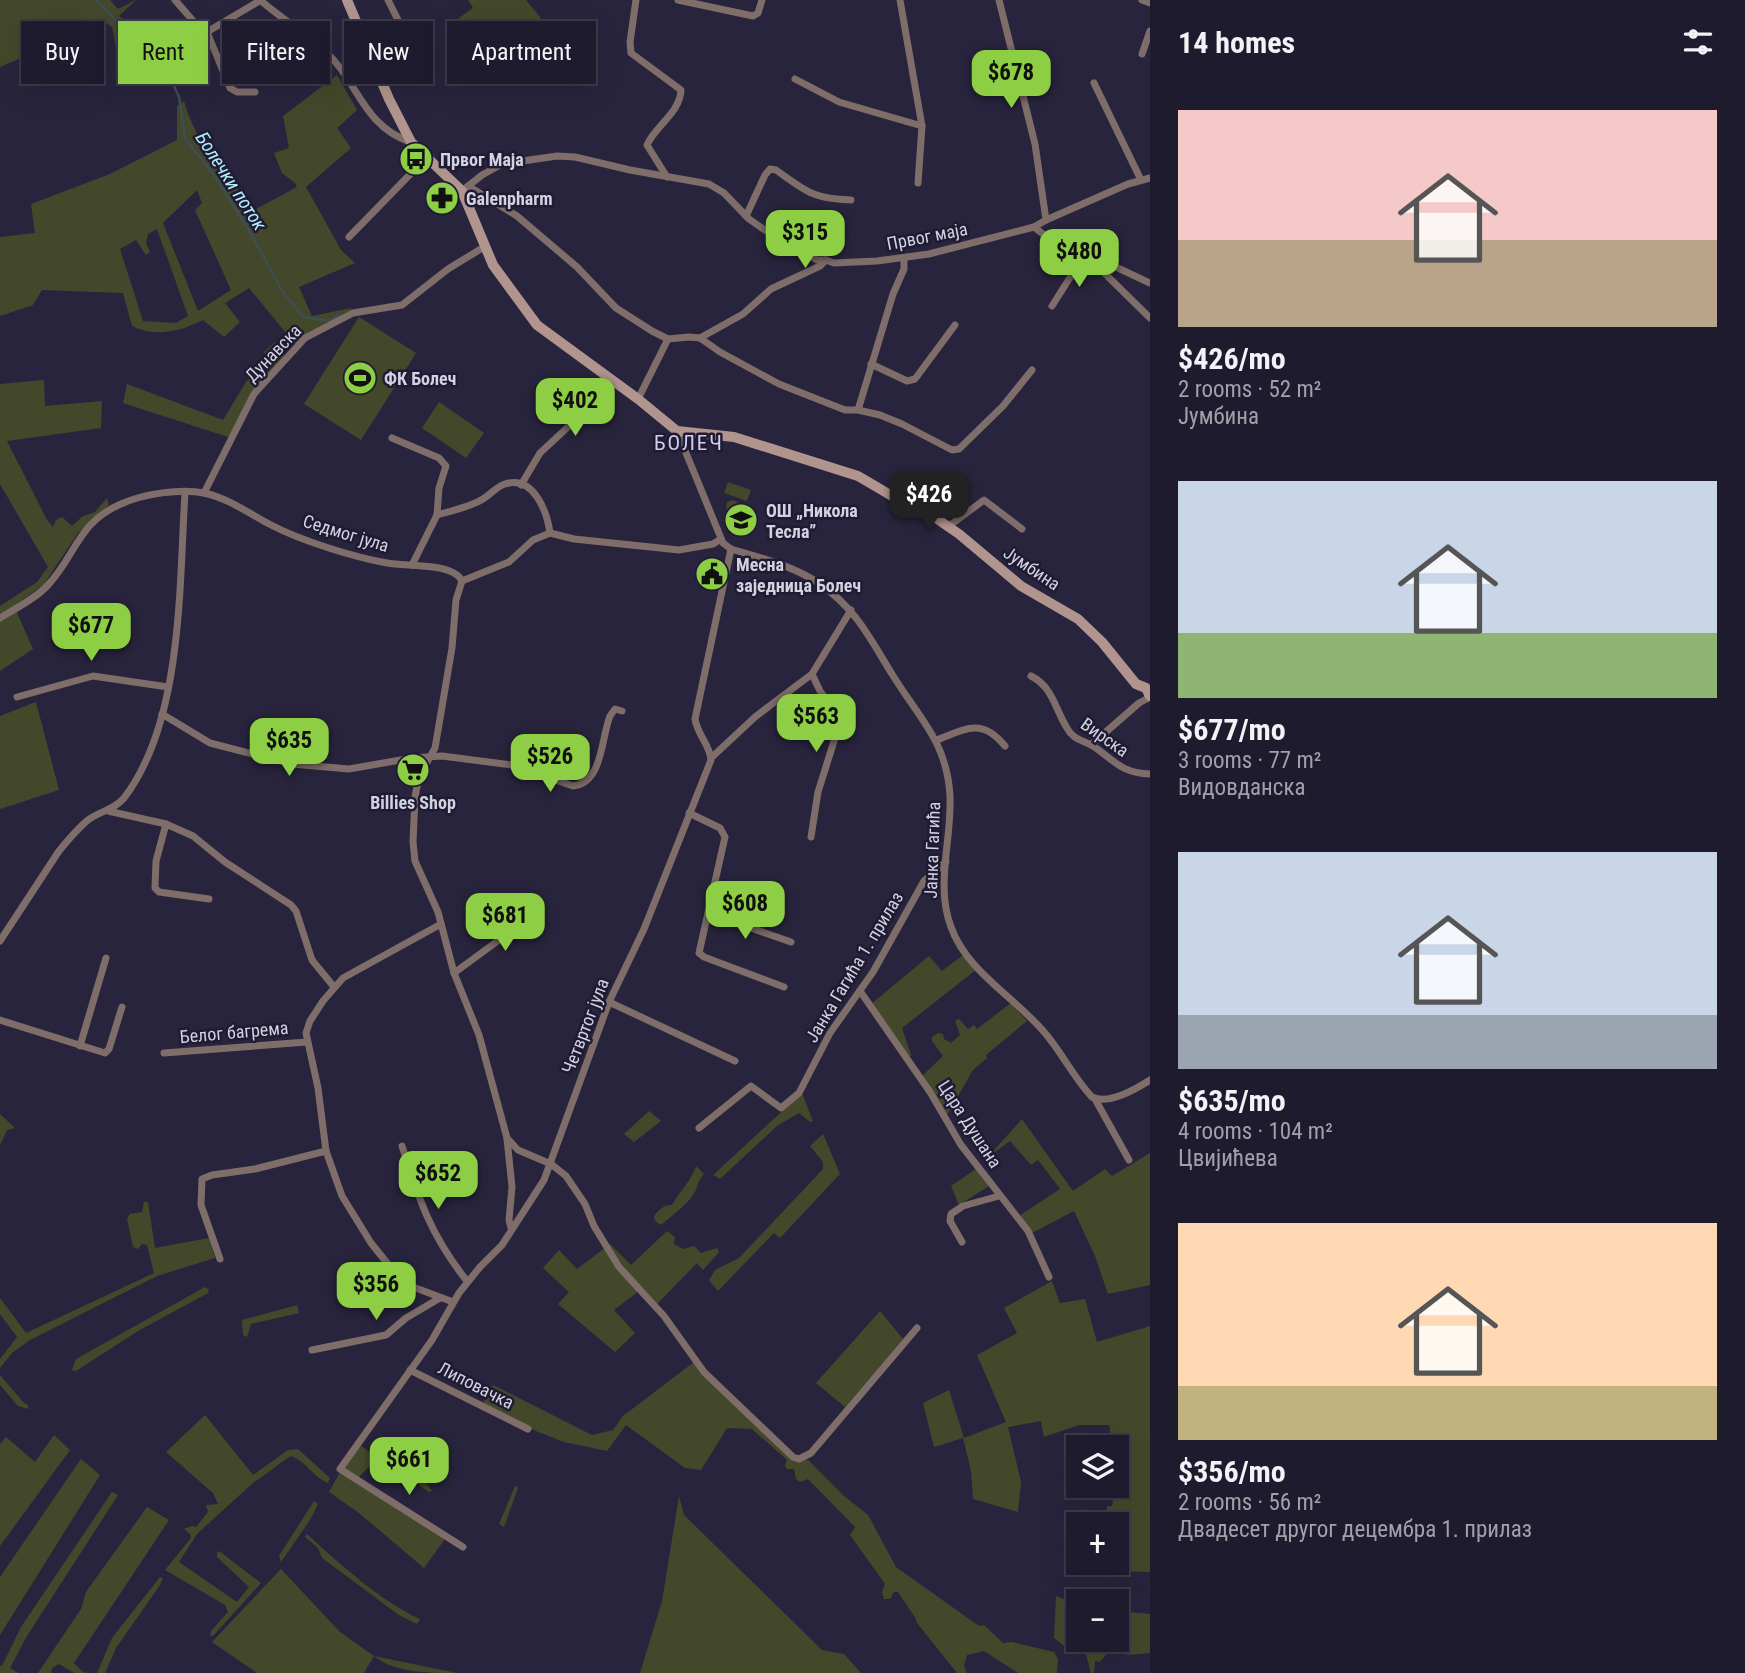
<!DOCTYPE html>
<html lang="en">
<head>
<meta charset="utf-8">
<style>
	body { margin:0; font-family:"Roboto Condensed",sans-serif; background:#2b283a; color:#f1f3f6; height:100vh; display:flex; flex-direction:column; font-size:26px; white-space:nowrap }
	* { box-sizing:border-box; margin:0 }
	p { font-size:23px; color:#a1a1aa }
	.icon { flex:none; width:38px; height:38px; fill:none; stroke:currentColor; stroke-width:2; stroke-linecap:round; stroke-linejoin:round }
	.map { position:relative; flex:1; overflow:hidden }
	.side { display:flex; flex-direction:column; background:#1e1b2e; width:595px }
	.side>* { flex:none }
	.top-card { position:absolute; left:21px; top:21px; width:665px; height:63px; display:flex; gap:14px }
	.buttons { position:absolute; left:1066px; top:1435px; display:grid; gap:14px }
	.buttons a { display:grid; place-items:center; width:63px; height:63px; border-radius:0px; background:#1e1b2e; box-shadow:0 7px 28px #0002,0 0 0 2px #3c394a; font-size:35px }
	.price { position:absolute; translate:-50% -60px; padding:0 16px; border-radius:14px; background:#8dce44; color:#111; font-size:23px; line-height:46px; filter:drop-shadow(0 2px 4px #0008) }
	.price::after { content:''; position:absolute; left:50%; top:42px; width:21px; height:16px; margin-left:-10px; background:inherit; clip-path:polygon(0 0,100% 0,50% 100%) }
	.price.on { background:#222; color:#fff }
	ul { padding:0; list-style:none }
	li { display:grid; align-content:center; gap:14px; height:371px; padding:0 28px }
	li span { display:grid; place-items:center; height:217px; border-radius:0px; color:#555 }
	li>.icon { margin-inline-start:auto }
	span .icon { width:126px; height:126px; fill:#fffc; stroke-width:1 }
	li b { font-size:30px }
	h2 { display:flex; justify-content:space-between; align-items:center; height:84px; padding:0 28px; font-size:30px }
	.tag { padding:0 24px; border-radius:0px; background:#1e1b2e; box-shadow:0 7px 28px #0002,0 0 0 2px #3c394a; font-size:24px; line-height:63px }
	.tag.on { background:#8dce44; color:#111 }
	main { display:flex; flex:1; min-height:0 }
	.map>svg:first-child { display:block }
</style>
</head>
<body>
<main>
<div class="map">
<svg width="1150" height="1673" viewBox="0 0 1150 1673">
	<rect width="100%" height="100%" fill="#28243d"/>
	<g fill="#44482b" fill-rule="evenodd">
		<path d="M0 0H110L118 9 136 0 119 16 168 54 175 75 173 77C155 52 147 46 116 47L112 27 102 20 77 34 0 67Z"/>
		<path d="M468 0H526L544 22 518 43 486 58 459 18 473 8Z"/>
		<path d="M337 75 357 110 337 128 351 148 306 187 341 250 355 263 299 287 312 316 351 308 352 312C345 316 338 321 331 325 315 332 308 329 295 344L249 288 225 303 240 322 224 337 203 320C181 331 155 338 132 326L123 293 42 290 33 305 0 316V237L35 233 31 204 110 174 177 140V106L184 101C196 145 226 176 256 209L297 187 295 183 282 173 274 153 289 148 283 116ZM197 190 202 203 195 210 231 290 198 311 163 223ZM157 229 188 316 176 323 143 321 120 249 136 240 146 255 150 252 146 243 148 234Z"/>
		<path d="M359 317 416 353 361 440 304 404Z"/>
		<path d="M275 342 285 355 228 437 123 403 127 384 223 420 246 382 265 363 266 356 264 352Z"/>
		<path d="M44 380 45 406 102 401 101 428 7 441 47 520 53 527 56 520 62 517 72 526 83 516 95 512 107 498 109 505 78 533 44 584 14 606 33 649 0 671V606L37 582 48 567 0 484V384Z"/>
		<path d="M439 402 484 433 466 458 422 428Z"/>
		<path d="M728 482 751 490 747 501 724 493Z"/>
		<path d="M733 500 745 506 739 524 734 522 726 507 727 502Z"/>
		<path d="M36 702 59 790 0 809V716Z"/>
		<path d="M963 955 977 969 902 1028 911 1055 906 1060 870 1005 929 956 942 971Z"/>
		<path d="M1011 1003 1027 1021 986 1055 987 1058 973 1070 944 1120 919 1079 943 1056 932 1041V1037L938 1033 943 1034 944 1039 951 1043 960 1035 955 1021 959 1019 968 1029 974 1025 977 1029Z"/>
		<path d="M802 1093 813 1121 810 1122 799 1113 777 1126 720 1179 713 1175Z"/>
		<path d="M649 1111 661 1121 634 1142 624 1134Z"/>
		<path d="M0 1114 15 1128 7 1130 0 1145Z"/>
		<path d="M1022 1119 1073 1191 1105 1169 1112 1176 1150 1153V1285L1108 1294 1095 1256 1074 1211 1032 1233 1019 1216 1060 1189 1038 1160 1031 1165 1010 1141 988 1157Z"/>
		<path d="M823 1134 840 1174 780 1238 774 1233 718 1291 709 1280 715 1270 739 1258 823 1169V1162L810 1146Z"/>
		<path d="M696 1166 704 1174C699 1180 698 1183 696 1190 690 1203 672 1215 661 1225L655 1221 654 1216C660 1209 663 1205 672 1205 680 1191 691 1181 696 1166Z"/>
		<path d="M976 1169 989 1186 959 1205 951 1186Z"/>
		<path d="M144 1202H148L155 1248 209 1238 215 1258 157 1276 30 1340 12 1353 0 1368V1359L17 1337 0 1314V1298L26 1333 154 1273 147 1245 142 1244 138 1249 133 1247 127 1219 130 1214 142 1212Z"/>
		<path d="M667 1231 675 1237 674 1244 683 1249 694 1246 701 1253 717 1248 719 1252 703 1270 697 1263 657 1304 643 1288 614 1310 635 1333 615 1352 558 1304 569 1292 543 1268 559 1250 577 1269 610 1244 631 1265Z"/>
		<path d="M1052 1281 1060 1303 1085 1299 1097 1342 1150 1326V1572L1117 1571 1094 1563H1116V1524H1106L1107 1506H1112L1118 1474 1116 1447H1113L1109 1425H1079L1044 1437 1041 1421 1008 1427 1021 1482 1018 1512 973 1499 971 1471 963 1438 934 1447 923 1403 949 1390 964 1438 1006 1422 977 1355 1017 1333 1004 1308Z"/>
		<path d="M205 1287 209 1290 208 1293 138 1331 76 1371 72 1370 76 1359Z"/>
		<path d="M297 1305 299 1313 251 1324 247 1337 243 1335 242 1320Z"/>
		<path d="M880 1311 903 1339 845 1407 816 1383Z"/>
		<path d="M698 1359 706 1370 799 1461 808 1460 843 1495 868 1515 896 1567 979 1626 984 1625 1003 1643 1012 1642 1054 1652 1058 1659 1057 1673H1018L984 1651 967 1655 964 1666 967 1673H957L917 1623 916 1619 898 1592H894L890 1599H884L882 1592 885 1584 850 1535 855 1527 808 1479 800 1482 796 1479 794 1469H787L785 1466 787 1460 752 1429 727 1428 701 1470 685 1468 626 1425 607 1451 564 1442 536 1431 483 1403 493 1385 592 1435 613 1430 623 1416Z"/>
		<path d="M0 1375 24 1403 28 1405V1409L18 1406 0 1385Z"/>
		<path d="M205 1415 253 1475 288 1450 298 1449 330 1478 328 1483C313 1477 306 1461 291 1456 277 1464 267 1475 254 1482L197 1534 179 1562 237 1602 249 1587 217 1557V1553L219 1551 261 1583 213 1636H210L211 1631 228 1612 225 1605 165 1570 191 1538 190 1534 184 1529 192 1526 196 1527 208 1512 206 1505 218 1504 213 1493 166 1452Z"/>
		<path d="M54 1435 70 1450 0 1546V1444L6 1437 35 1462Z"/>
		<path d="M360 1445 377 1458 359 1477 343 1468Z"/>
		<path d="M81 1459 100 1475 0 1635V1577Z"/>
		<path d="M411 1459 428 1469 424 1481 432 1491 429 1492 387 1464 390 1461 404 1471 412 1467 409 1460Z"/>
		<path d="M340 1472 445 1539 424 1568 359 1513 329 1492Z"/>
		<path d="M515 1486 518 1488 504 1527 499 1524Z"/>
		<path d="M112 1492 118 1495 27 1636 10 1668 18 1673H0V1665L2 1666 21 1627Z"/>
		<path d="M679 1496 684 1515 822 1650 844 1654 861 1673H640L662 1601Z"/>
		<path d="M314 1501 318 1504 310 1520 281 1562 279 1556Z"/>
		<path d="M147 1507 169 1520 74 1663 83 1672 89 1673H74L59 1664 52 1668 51 1673H38L81 1609 86 1592Z"/>
		<path d="M307 1534C336 1561 383 1603 420 1619L417 1624 399 1615 322 1558 318 1548 305 1537Z"/>
		<path d="M281 1569 340 1632 374 1656 457 1673C429 1673 394 1673 374 1656L364 1673H257L212 1642Z"/>
		<path d="M160 1577 163 1578 160 1585 116 1648 105 1673H97L112 1638Z"/>
		<path d="M1056 1596 1078 1605V1640H1116L1117 1611 1150 1614V1653L1129 1655 1109 1651 1100 1662 1095 1661 1094 1673H1091L1085 1651 1063 1645 1054 1638Z"/>
	</g>
	<g fill="none" stroke-linecap="round" stroke-linejoin="round">
		<path stroke="#3f4d55" stroke-width="2.5" d="M96 0 128 33 160 55 179 97 185 138 217 179 254 239 281 289 303 317 331 321 338 314"/>
		<g stroke="#7f6d6a" stroke-width="7">
			<path d="M175 0 201 30 207 32"/>
			<path d="M260 0C281 18 305 33 325 51 358 81 362 125 410 142"/>
			<path d="M388 0 400 24"/>
			<path d="M636 0 630 42 631 53 681 90C680 113 655 126 647 145L667 177"/>
			<path d="M678 0 753 16 758 13 762 0"/>
			<path d="M900 0 922 126 918 183"/>
			<path d="M999 0 1035 144 1046 220 1034 227"/>
			<path d="M1142 0 1150 3"/>
			<path d="M1142 54 1150 31"/>
			<path d="M795 79 839 102 922 126"/>
			<path d="M1094 83 1141 180"/>
			<path d="M255 92H237L230 88 207 32 261 0"/>
			<path d="M468 186 517 216 577 267 616 308 652 331 668 339 689 337 700 338 720 352 779 384 845 410H858L880 415 902 424 952 450 959 449 1003 406 1032 370"/>
			<path d="M462 191 482 175 502 164 557 156 575 157 630 170 709 184 724 193 749 219 772 235 817 260H826L834 263 877 261 929 254 1034 227 1053 242 1093 262 1150 318"/>
			<path d="M746 216 765 175 770 169 776 170C806 191 812 199 851 200"/>
			<path d="M1046 220 1128 184 1150 178"/>
			<path d="M349 237 426 158"/>
			<path d="M1093 262 1103 261 1150 283"/>
			<path d="M1052 306 1083 257"/>
			<path d="M700 338 743 314 771 289 820 266 826 260"/>
			<path d="M871 364 907 381 915 379 955 325"/>
			<path d="M638 399 668 339"/>
			<path d="M858 410 893 294 904 269V258"/>
			<path d="M677 431 723 543 731 549C761 558 794 566 820 584 856 609 869 637 892 674 918 717 947 741 950 796 952 840 935 885 951 927 967 972 1015 997 1045 1033 1062 1053 1074 1078 1092 1097 1108 1105 1136 1089 1150 1080"/>
			<path d="M392 438 439 458 446 466 439 488 437 515 412 565"/>
			<path d="M521 485 540 453 583 413 610 379"/>
			<path d="M204 493 254 394 305 338 353 313 402 305 448 269 484 247"/>
			<path d="M437 515C451 511 470 507 483 499 491 494 496 487 505 484 534 475 547 512 550 533"/>
			<path d="M949 526 984 500 1022 529"/>
			<path d="M462 581 456 600 452 648 435 748 419 776 415 797 413 842 415 861 438 912 454 973 479 1035 507 1138 518 1150 551 1164 566 1176 585 1204 594 1226 619 1267 664 1316 704 1372 793 1457 799 1459 811 1453 917 1328"/>
			<path d="M0 618C16 608 35 599 48 585 76 555 78 522 121 504 143 494 181 488 204 493 228 498 250 514 271 525 302 541 353 557 387 563 406 567 453 562 462 581L509 562 533 540 550 533 574 539 679 550 713 544 721 539"/>
			<path d="M1031 676C1053 687 1055 709 1067 728 1073 740 1083 740 1093 746 1115 761 1121 773 1150 774"/>
			<path d="M17 697 93 676 168 687"/>
			<path d="M162 714 210 743 292 764 349 769 412 758 442 756 512 765 573 786C603 783 601 738 610 716L615 709 622 711"/>
			<path d="M937 740C967 728 982 718 1005 746"/>
			<path d="M1091 745 1139 703 1150 697"/>
			<path d="M711 758 755 717 812 674 851 610"/>
			<path d="M108 811 166 824 193 836 225 862 291 905 296 911 312 960 334 987"/>
			<path d="M689 813 720 828 725 837 699 953 704 957 784 987"/>
			<path d="M166 824 156 861 155 888 159 892 209 899"/>
			<path d="M811 837 818 792 841 719 820 691 812 674"/>
			<path d="M713 889 758 904"/>
			<path d="M708 913 791 942"/>
			<path d="M441 924 343 978 323 1001 310 1021 306 1033 318 1088 326 1151 342 1196 371 1243 395 1273 413 1287 453 1302"/>
			<path d="M0 941 59 851C68 840 77 829 88 820 100 811 114 810 124 798 183 721 179 586 185 493"/>
			<path d="M454 973 540 910"/>
			<path d="M860 991 930 1092 961 1145 1028 1231 1049 1277"/>
			<path d="M609 1002 735 1061"/>
			<path d="M0 1020 105 1053 109 1049 122 1007"/>
			<path d="M80 1046 106 958"/>
			<path d="M164 1053 307 1042"/>
			<path d="M1095 1099 1129 1160"/>
			<path d="M699 1128 751 1086 781 1108 799 1093 830 1033 873 972 924 881 946 862"/>
			<path d="M507 1139 512 1187 509 1220 511 1228"/>
			<path d="M402 1146C419 1200 431 1236 467 1281"/>
			<path d="M962 1242 950 1221 951 1214 963 1206 999 1196"/>
			<path d="M220 1259 201 1205 202 1179 212 1175 255 1169 326 1151"/>
			<path d="M312 1350 386 1335 406 1318 440 1298"/>
			<path d="M410 1370 528 1429"/>
			<path d="M463 1547 340 1469 432 1340 459 1293 480 1267 502 1245 544 1180 609 1002 644 929 711 760C710 745 697 734 695 719L731 549"/>
		</g>
		<path stroke="#b1948e" stroke-width="10" d="M347 0 389 99 411 142 462 191 493 265 537 325 638 399 677 431 734 437 858 476 904 503 930 514 959 534 1021 586 1078 619 1102 642 1136 684 1146 688 1150 696"/>
	</g>
	<defs>
		<symbol id="bus-disc" viewBox="-11 -11 22 22"><circle r="9.5" fill="#8dce44" stroke="#1f1b33"/><path d="M-5-6H5V4H4V6H2V4H-2V6H-4V4H-5ZM-3.5-4V0h7V-4ZM-3.5 1.2v1.5H-2V1.2ZM2 1.2v1.5H3.5V1.2Z" fill="#111"/></symbol>
		<symbol id="pharmacy-disc" viewBox="-11 -11 22 22"><circle r="9.5" fill="#8dce44" stroke="#1f1b33"/><path d="M-2-6h4v4h4v4h-4v4h-4v-4h-4v-4h4Z" fill="#111"/></symbol>
		<symbol id="stadium-disc" viewBox="-11 -11 22 22"><circle r="9.5" fill="#8dce44" stroke="#1f1b33"/><path d="M0-5a6.5 5 0 1 0 0 10a6.5 5 0 1 0 0-10ZM-3.5-1.8h7v3.6h-7Z" fill="#111"/></symbol>
		<symbol id="school-disc" viewBox="-11 -11 22 22"><circle r="9.5" fill="#8dce44" stroke="#1f1b33"/><path d="M0-5L7-2L0 1L-7-2ZM-4 1L0 2.5L4 1V4Q0 6-4 4Z" fill="#111"/></symbol>
		<symbol id="civic-disc" viewBox="-11 -11 22 22"><circle r="9.5" fill="#8dce44" stroke="#1f1b33"/><path d="M-.6-6.5H3V-4.5H.6V-3L4-1V1h2V6H-6V1h2V-1L-.6-3ZM-1.2 2.5V6h2.4V2.5Z" fill="#111"/></symbol>
		<symbol id="supermarket-disc" viewBox="-11 -11 22 22"><circle r="9.5" fill="#8dce44" stroke="#1f1b33"/><path d="M-6-5.5h2.5l.6 2H6L4.5 2H-2.5L-4.4-4H-6ZM-1.5 3.2a1.3 1.3 0 1 0 .1 0ZM3 3.2a1.3 1.3 0 1 0 .1 0Z" fill="#111"/></symbol>
	</defs>
	<g fill-rule="evenodd">
		<use href="#bus-disc" x="397" y="140" width="38" height="38"/>
		<use href="#pharmacy-disc" x="423" y="179" width="38" height="38"/>
		<use href="#stadium-disc" x="341" y="359" width="38" height="38"/>
		<use href="#school-disc" x="722" y="501" width="38" height="38"/>
		<use href="#civic-disc" x="693" y="555" width="38" height="38"/>
		<use href="#supermarket-disc" x="394" y="751" width="38" height="38"/>
	</g>
	<g text-anchor="middle" dominant-baseline="central" stroke-width="5" stroke-linejoin="round" paint-order="stroke">
		<g font-size="18" font-weight="bold" fill="#d3d2e2" stroke="#1f1b33" text-anchor="start">
			<text x="440" y="159">Првог Маја</text>
			<text x="466" y="198">Galenpharm</text>
			<text x="384" y="378">ФК Болеч</text>
			<text x="766" y="510">ОШ „Никола<tspan x="766" dy="21">Тесла”</tspan></text>
			<text x="736" y="564">Месна<tspan x="736" dy="21">заједница Болеч</tspan></text>
			<text x="413" y="802" text-anchor="middle">Billies Shop</text>
		</g>
		<g font-size="18" fill="#d3d2e2" stroke="#1f1b33">
			<text transform="translate(927 236) rotate(-11)">Првог маја</text>
			<text transform="translate(273 353) rotate(-46)">Дунавска</text>
			<text transform="translate(346 533) rotate(17)">Седмог јула</text>
			<text transform="translate(1032 568) rotate(34)">Јумбина</text>
			<text transform="translate(1105 737) rotate(35)">Вирска</text>
			<text transform="translate(932 850) rotate(-88)">Јанка Гагића</text>
			<text transform="translate(854 967) rotate(-59)">Јанка Гагића 1. прилаз</text>
			<text transform="translate(585 1026) rotate(-69)">Четвртог јула</text>
			<text transform="translate(234 1032) rotate(-5)">Белог багрема</text>
			<text transform="translate(970 1124) rotate(57)">Цара Душана</text>
			<text transform="translate(476 1385) rotate(27)">Липовачка</text>
		</g>
		<g font-size="19" font-style="italic" fill="#afeefe" stroke="#1f1b33">
			<text transform="translate(231 181) rotate(57)">Болечки поток</text>
		</g>
		<g font-size="21" letter-spacing="2" fill="#d1ceef" stroke="#1f1b33">
			<text x="689" y="443">БОЛЕЧ</text>
		</g>
	</g>
</svg>
<div class="buttons">
<a><svg class="icon" aria-label="layers" viewBox="0 0 24 24"><path d="M12 4l9 5-9 5-9-5zM3 14l9 5 9-5"/></svg></a>
<a>+</a>
<a>−</a>
</div>
<b class="price" style="left:1011px;top:110px">$678</b>
<b class="price" style="left:805px;top:270px">$315</b>
<b class="price" style="left:1079px;top:289px">$480</b>
<b class="price" style="left:575px;top:438px">$402</b>
<b class="price on" style="left:929px;top:532px">$426</b>
<b class="price" style="left:91px;top:663px">$677</b>
<b class="price" style="left:816px;top:754px">$563</b>
<b class="price" style="left:289px;top:778px">$635</b>
<b class="price" style="left:550px;top:794px">$526</b>
<b class="price" style="left:745px;top:941px">$608</b>
<b class="price" style="left:505px;top:953px">$681</b>
<b class="price" style="left:438px;top:1211px">$652</b>
<b class="price" style="left:376px;top:1322px">$356</b>
<b class="price" style="left:409px;top:1497px">$661</b>
<div class="top-card">
<a class="tag">Buy</a>
<a class="tag on">Rent</a>
<a class="tag">Filters</a>
<a class="tag">New</a>
<a class="tag">Apartment</a>
</div>
</div>
<section class="side">
<h2>14 homes<svg class="icon" aria-label="filters" viewBox="0 0 24 24"><path d="M4 7h16M4 17h16"/><circle cx="9" cy="7" r="2"/><circle cx="15" cy="17" r="2"/></svg></h2>
<ul>
<li><span style="background:linear-gradient(#f6c9c9 60%,#b9a48a 0)"><svg class="icon" aria-label="home" viewBox="0 0 24 24"><path d="M3 11l9-7 9 7M6 9v11h12V9"/></svg></span><div><b>$426/mo</b><p>2 rooms · 52 m²</p><p>Јумбина</p></div></li>
<li><span style="background:linear-gradient(#c9d6e8 70%,#8fb573 0)"><svg class="icon" aria-label="home" viewBox="0 0 24 24"><path d="M3 11l9-7 9 7M6 9v11h12V9"/></svg></span><div><b>$677/mo</b><p>3 rooms · 77 m²</p><p>Видовданска</p></div></li>
<li><span style="background:linear-gradient(#c9d6e8 75%,#9aa5b1 0)"><svg class="icon" aria-label="home" viewBox="0 0 24 24"><path d="M3 11l9-7 9 7M6 9v11h12V9"/></svg></span><div><b>$635/mo</b><p>4 rooms · 104 m²</p><p>Цвијићева</p></div></li>
<li><span style="background:linear-gradient(#ffd9b3 75%,#c2b280 0)"><svg class="icon" aria-label="home" viewBox="0 0 24 24"><path d="M3 11l9-7 9 7M6 9v11h12V9"/></svg></span><div><b>$356/mo</b><p>2 rooms · 56 m²</p><p>Двадесет другог децембра 1. прилаз</p></div></li>
</ul>
</section>
</main>
</body>
</html>
